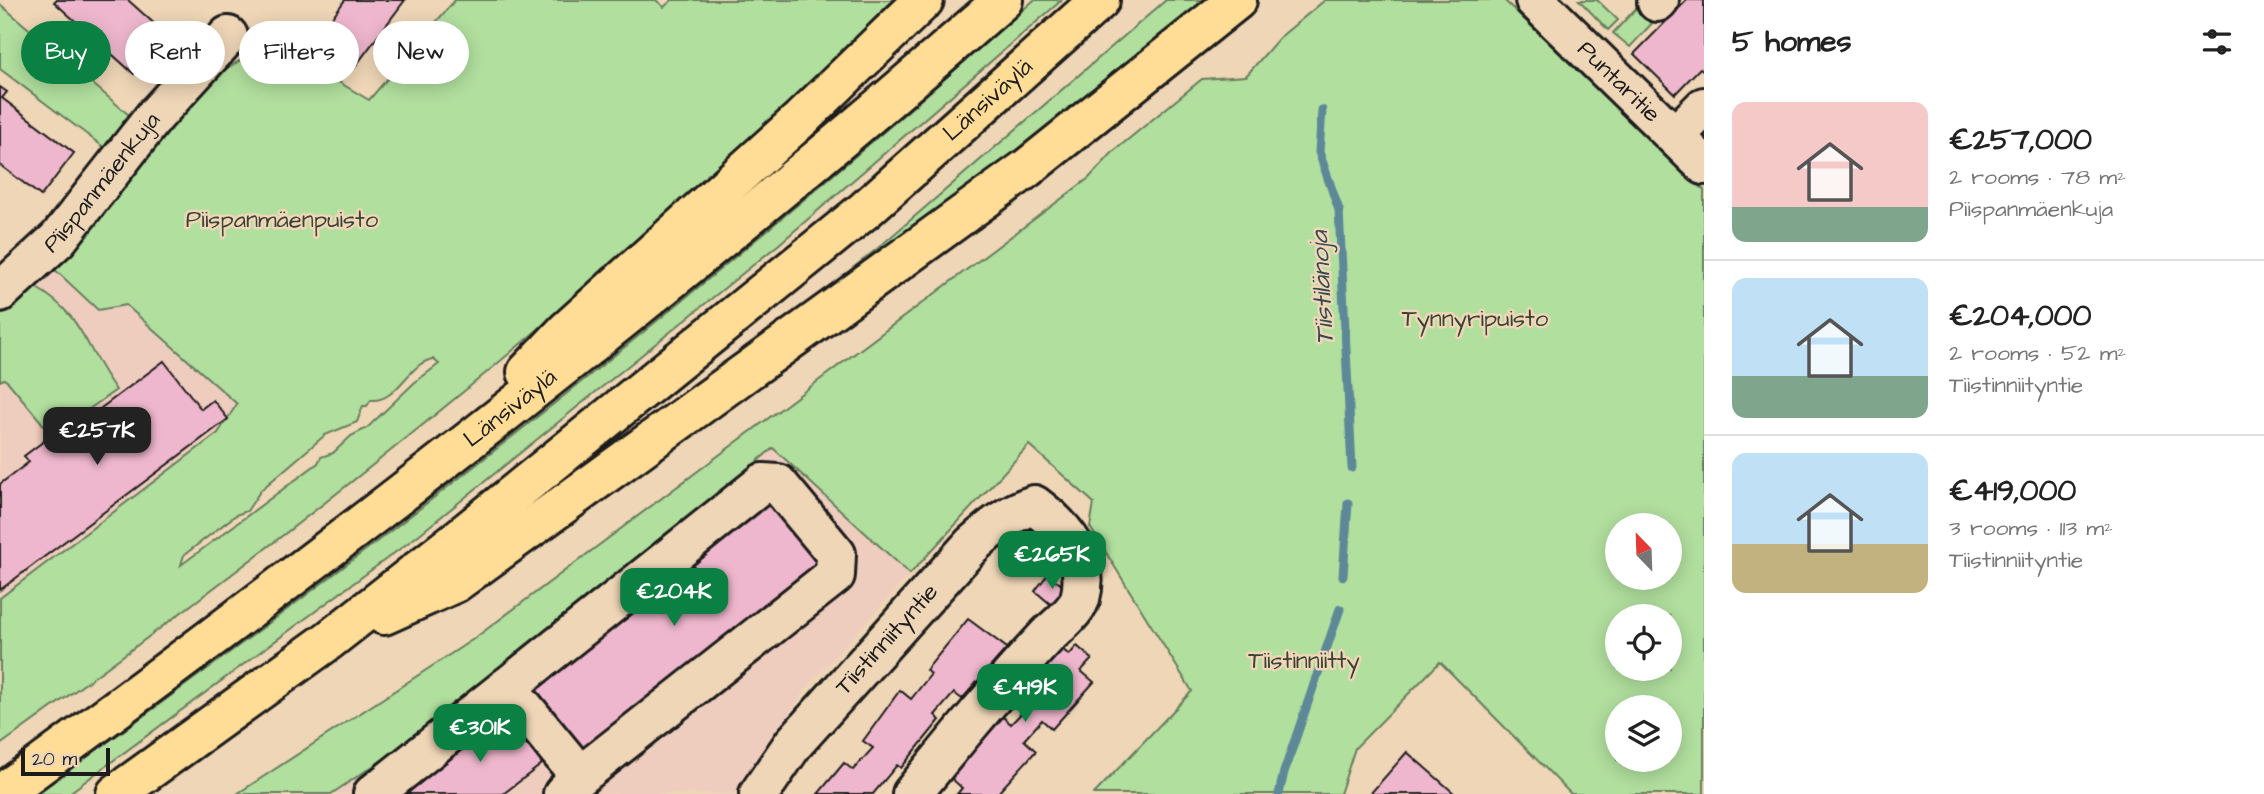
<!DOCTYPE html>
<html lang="en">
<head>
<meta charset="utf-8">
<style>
	body { margin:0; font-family:"Architects Daughter",sans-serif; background:#f2f2f2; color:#222; height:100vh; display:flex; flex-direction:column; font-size:26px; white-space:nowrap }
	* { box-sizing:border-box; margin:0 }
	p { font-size:23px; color:#767676 }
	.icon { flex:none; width:38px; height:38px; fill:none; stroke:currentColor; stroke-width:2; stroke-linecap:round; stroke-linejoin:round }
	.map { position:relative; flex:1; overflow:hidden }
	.drawer { display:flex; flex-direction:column; background:#fff; width:560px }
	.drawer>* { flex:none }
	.top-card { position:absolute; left:21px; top:21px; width:665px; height:63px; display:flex; gap:14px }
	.needle { width:46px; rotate:337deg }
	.controls { position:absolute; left:1605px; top:513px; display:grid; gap:14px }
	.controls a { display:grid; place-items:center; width:77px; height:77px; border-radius:50%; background:#fff; box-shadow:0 4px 18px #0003; font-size:35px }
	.scale { position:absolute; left:21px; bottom:18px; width:89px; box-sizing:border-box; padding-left:7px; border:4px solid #1c1c1c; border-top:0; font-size:19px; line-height:24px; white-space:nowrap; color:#1c1c1c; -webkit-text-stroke:5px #efd6b7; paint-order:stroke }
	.price { position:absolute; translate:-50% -60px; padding:0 16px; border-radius:14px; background:#0b8043; color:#fff; font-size:23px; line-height:46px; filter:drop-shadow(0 2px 4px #0008) }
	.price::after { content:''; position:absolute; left:50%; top:42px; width:21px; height:16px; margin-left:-10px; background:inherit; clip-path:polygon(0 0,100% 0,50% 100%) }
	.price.selected { background:#222; color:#fff }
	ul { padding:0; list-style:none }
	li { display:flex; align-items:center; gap:21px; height:175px; padding:0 28px }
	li+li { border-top:2px solid #e0e0e0 }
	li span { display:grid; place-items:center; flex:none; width:196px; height:140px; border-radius:14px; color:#555 }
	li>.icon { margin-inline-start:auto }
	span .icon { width:84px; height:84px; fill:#fffc; stroke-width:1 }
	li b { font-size:30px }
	h2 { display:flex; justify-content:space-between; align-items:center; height:84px; padding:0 28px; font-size:30px }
	.tag { padding:0 24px; border-radius:32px; background:#fff; box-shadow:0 4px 18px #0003; font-size:24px; line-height:63px }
	.tag.selected { background:#0b8043; color:#fff }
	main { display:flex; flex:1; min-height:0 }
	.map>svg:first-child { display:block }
</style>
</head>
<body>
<main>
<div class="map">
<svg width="1704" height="794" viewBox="0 0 1704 794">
	<rect width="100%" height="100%" fill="#efd6b7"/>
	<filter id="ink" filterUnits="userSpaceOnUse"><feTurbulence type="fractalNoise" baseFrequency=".0143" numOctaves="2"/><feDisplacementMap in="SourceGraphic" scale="14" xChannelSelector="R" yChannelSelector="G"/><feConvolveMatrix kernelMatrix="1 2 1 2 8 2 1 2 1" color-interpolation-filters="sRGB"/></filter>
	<g filter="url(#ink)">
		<g fill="#efcdbe">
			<path d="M51 266 126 305 237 404 218 433 0 598V309Z"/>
			<path d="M773 448 910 574 809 685 735 794H331L547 638Z"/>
		</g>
		<g fill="#b1df9e" stroke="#667e5d" stroke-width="2" fill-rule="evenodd">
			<path d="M455 0H656L664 7 672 0H893C621 278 316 519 0 745V598L218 433 237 404 126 305 98 310 51 266 209 79 271 42 369 100ZM433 359 439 364 414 383 367 428 351 436 333 453 321 457 318 463 181 565 184 555 236 515 247 511 261 490 325 435 357 422 363 406H367L371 400C398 402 408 363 433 359Z"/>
			<path d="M1034 0H1062L778 245 416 537 68 794H36C381 546 717 284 1034 0Z"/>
			<path d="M1166 0H1215L1119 79 803 308 878 248Z"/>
			<path d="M1325 0H1504L1704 190V794H1571L1440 662 1355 748 1340 794H1094L1192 691 1090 527 1094 503 1029 445 910 574 773 448 547 638 424 732 331 794H237L475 638 1089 178 1114 151 1202 79 1246 76 1279 38ZM1617 525H1670V578H1617ZM1617 616H1670V668H1617ZM1617 707H1670V760H1617Z"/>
			<path d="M1579 0H1597L1618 20 1608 30Z"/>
			<path d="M1641 3 1657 18 1630 47 1613 33Z"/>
			<path d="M0 4 136 121 110 152 0 69Z"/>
			<path d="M35 287C83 314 85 348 116 390L85 412 57 441 9 383 4 379 0 381V309L20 291Z"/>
		</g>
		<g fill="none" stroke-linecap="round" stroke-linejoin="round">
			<g stroke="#5d8898" stroke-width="9">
				<path d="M1322 110 1319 152 1339 210 1352 468"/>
				<path d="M1343 576 1348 503"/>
				<path d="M1279 794 1284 772 1340 609"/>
			</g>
		</g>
		<g fill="#efb7cd" stroke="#1c1c1c" stroke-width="2">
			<path d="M56 0H128L168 36 134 74 54 2Z"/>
			<path d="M345 0H405L354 68 316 39Z"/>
			<path d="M1687 0H1704V71L1700 68 1675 94 1634 54Z"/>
			<path d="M0 87 7 92 2 98 74 153 41 196 0 165Z"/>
			<path d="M164 361 201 409 213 400 228 419 0 590V484L29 462 24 456 52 435 57 441Z"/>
			<path d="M768 502 818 565 580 754 530 690Z"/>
			<path d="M1048 574 1069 591 1055 608 1035 591Z"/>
			<path d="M968 619 1007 648 962 699 954 693 935 715 940 720 901 768 897 765 873 794H818L844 763 853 770 873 748 863 741 900 690 911 699 931 674 926 670Z"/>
			<path d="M1059 646 1069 655 1077 646 1092 659 1081 671 1094 682 1052 729 1042 720 1024 740 1036 751 997 794H957L962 788 950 777 1003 717 1011 724 1031 703 1018 691Z"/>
			<path d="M502 712 542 764 503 794H397Z"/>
			<path d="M1407 752 1455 794H1370Z"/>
		</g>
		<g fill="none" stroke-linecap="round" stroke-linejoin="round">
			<defs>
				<g id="minor">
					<path id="s1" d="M1535 0 1704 165"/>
					<path d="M1657 2 1659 0"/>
					<path d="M1675 136 1704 107"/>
					<path id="s2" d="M0 292 58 239 154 117 228 36"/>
					<path d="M507 687 580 776"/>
					<path d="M373 794 763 483 778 484 836 554 835 575 580 776 563 794"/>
					<path id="s3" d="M759 794 793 744 972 545C991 528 1009 513 1034 505 1065 528 1091 557 1080 599 1076 611 1058 626 1048 635 1000 686 956 740 912 794"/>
				</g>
				<g id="highway">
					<path d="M527 372 567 330 801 119 924 0"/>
					<path d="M384 615 455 583 1026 169 1237 0"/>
					<path id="s4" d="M1 794C345 542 682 282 1003 0"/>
					<path id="s5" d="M116 794 328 641 458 539 865 210 1100 0"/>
				</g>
			</defs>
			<use href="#minor" stroke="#1c1c1c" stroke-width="44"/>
			<use href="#highway" stroke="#1c1c1c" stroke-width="44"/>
			<use href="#minor" stroke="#efd6b7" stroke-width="38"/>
			<use href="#highway" stroke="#ffdd96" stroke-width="38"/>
		</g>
	</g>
	<g text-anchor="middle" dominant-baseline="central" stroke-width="5" stroke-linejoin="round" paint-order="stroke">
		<g font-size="24" fill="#1c1c1c" stroke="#efd6b7">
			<text stroke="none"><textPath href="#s1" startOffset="117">Puntaritie</textPath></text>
			<text stroke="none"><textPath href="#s5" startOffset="1115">Länsiväylä</textPath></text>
			<text stroke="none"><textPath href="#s2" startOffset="150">Piispanmäenkuja</textPath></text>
			<text stroke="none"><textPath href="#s4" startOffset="639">Länsiväylä</textPath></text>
			<text stroke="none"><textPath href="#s3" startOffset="201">Tiistinniityntie</textPath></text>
		</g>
		<g font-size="24" fill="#3a4336" stroke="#efd6b7">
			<text x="282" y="220">Piispanmäenpuisto</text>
			<text x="1475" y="319">Tynnyripuisto</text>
			<text x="1304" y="661">Tiistinniitty</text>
		</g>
		<g font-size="26" font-style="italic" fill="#374950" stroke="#efd6b7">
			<text transform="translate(1322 288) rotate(-93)">Tiistilänoja</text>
		</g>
	</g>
</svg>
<div class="controls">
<a><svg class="needle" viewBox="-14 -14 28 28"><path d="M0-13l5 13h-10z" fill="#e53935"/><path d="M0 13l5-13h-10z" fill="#767676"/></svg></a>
<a><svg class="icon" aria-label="locate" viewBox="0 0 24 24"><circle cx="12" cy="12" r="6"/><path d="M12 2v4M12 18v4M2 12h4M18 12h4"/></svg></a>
<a><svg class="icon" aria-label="layers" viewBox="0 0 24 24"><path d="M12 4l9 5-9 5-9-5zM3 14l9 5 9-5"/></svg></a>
</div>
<div class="scale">20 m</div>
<b class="price selected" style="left:97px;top:467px">€257K</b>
<b class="price" style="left:1052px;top:591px">€265K</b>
<b class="price" style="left:674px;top:628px">€204K</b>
<b class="price" style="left:1025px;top:724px">€419K</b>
<b class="price" style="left:480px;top:764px">€301K</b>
<div class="top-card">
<a class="tag selected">Buy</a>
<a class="tag">Rent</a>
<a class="tag">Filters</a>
<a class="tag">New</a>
</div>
</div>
<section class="drawer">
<h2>5 homes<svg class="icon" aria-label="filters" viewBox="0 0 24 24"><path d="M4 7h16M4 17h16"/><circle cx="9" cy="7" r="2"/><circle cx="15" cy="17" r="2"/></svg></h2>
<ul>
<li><span style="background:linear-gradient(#f6c9c9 75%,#7fa58c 0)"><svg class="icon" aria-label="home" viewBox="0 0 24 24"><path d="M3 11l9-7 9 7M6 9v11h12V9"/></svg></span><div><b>€257,000</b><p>2 rooms · 78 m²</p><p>Piispanmäenkuja</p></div></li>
<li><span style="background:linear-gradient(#bfe0f5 70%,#7fa58c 0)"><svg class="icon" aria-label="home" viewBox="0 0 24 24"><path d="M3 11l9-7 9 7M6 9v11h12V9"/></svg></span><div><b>€204,000</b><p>2 rooms · 52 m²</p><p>Tiistinniityntie</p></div></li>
<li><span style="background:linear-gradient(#bfe0f5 65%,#c2b280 0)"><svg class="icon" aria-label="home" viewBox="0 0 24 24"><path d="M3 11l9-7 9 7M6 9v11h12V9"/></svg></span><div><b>€419,000</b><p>3 rooms · 113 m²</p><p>Tiistinniityntie</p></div></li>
</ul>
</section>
</main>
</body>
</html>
